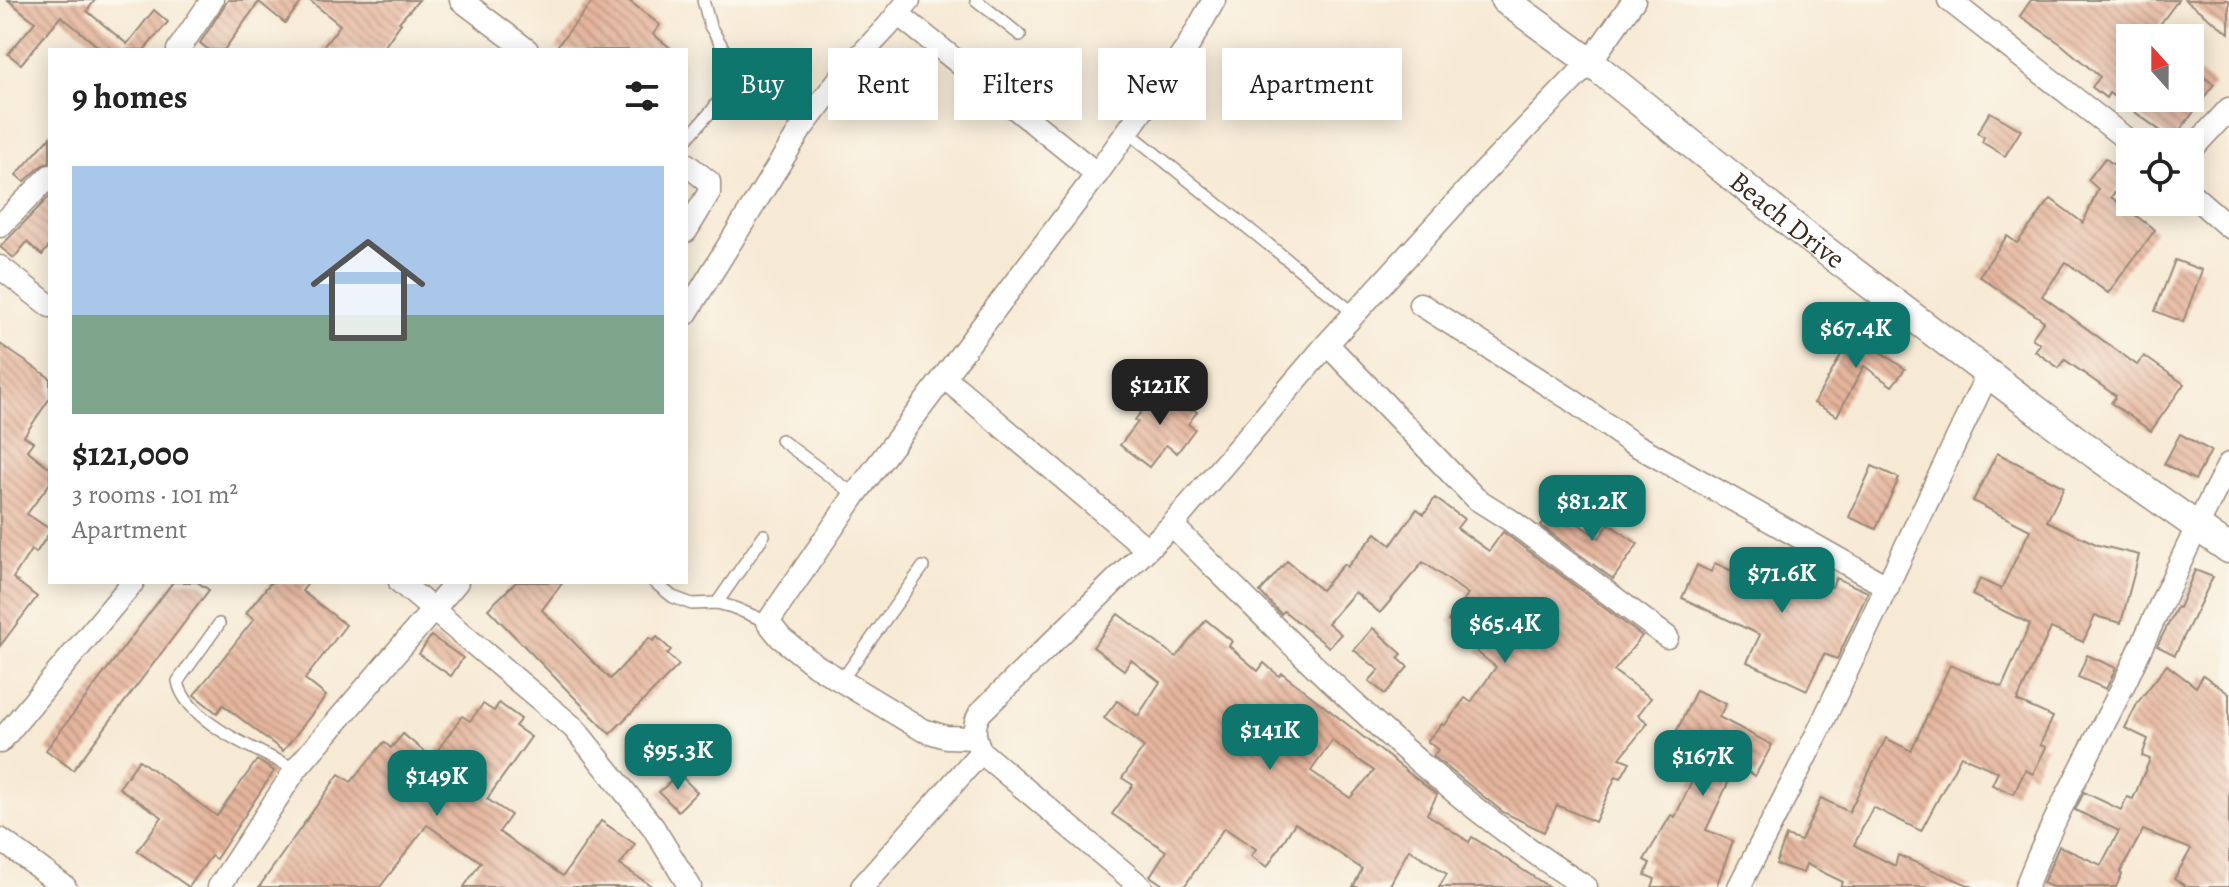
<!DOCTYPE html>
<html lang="en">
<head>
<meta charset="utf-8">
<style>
	body { margin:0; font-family:Alegreya,serif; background:#f2f2f2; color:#222; height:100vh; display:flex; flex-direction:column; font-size:30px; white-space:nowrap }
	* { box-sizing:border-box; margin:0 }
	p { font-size:26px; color:#767676 }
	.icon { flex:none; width:44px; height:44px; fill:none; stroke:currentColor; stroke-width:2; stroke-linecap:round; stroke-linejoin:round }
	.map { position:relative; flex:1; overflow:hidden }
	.side { position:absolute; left:48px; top:48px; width:640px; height:536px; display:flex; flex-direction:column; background:#fff; border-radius:0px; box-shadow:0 4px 20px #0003 }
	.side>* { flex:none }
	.guide { position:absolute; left:712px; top:48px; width:760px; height:72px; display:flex; gap:16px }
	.needle { width:52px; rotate:339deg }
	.fabs { position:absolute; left:2116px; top:24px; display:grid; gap:16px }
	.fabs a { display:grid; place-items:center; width:88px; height:88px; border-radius:0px; background:#fff; box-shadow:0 4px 20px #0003; font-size:40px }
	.price { position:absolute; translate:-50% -68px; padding:0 18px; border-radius:16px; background:#0f766e; color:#fff; font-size:26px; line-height:52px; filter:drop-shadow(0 2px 4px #0008) }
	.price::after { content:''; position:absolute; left:50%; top:48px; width:24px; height:18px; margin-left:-12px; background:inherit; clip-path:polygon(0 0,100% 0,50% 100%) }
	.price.current { background:#222; color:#fff }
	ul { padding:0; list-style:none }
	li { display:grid; align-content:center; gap:16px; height:424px; padding:0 24px }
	li span { display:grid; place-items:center; height:248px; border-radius:0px; color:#555 }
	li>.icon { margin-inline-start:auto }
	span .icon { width:144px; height:144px; fill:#fffc; stroke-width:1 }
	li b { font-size:34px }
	h2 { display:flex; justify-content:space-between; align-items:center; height:96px; padding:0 24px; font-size:34px }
	.chip { padding:0 28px; border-radius:0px; background:#fff; box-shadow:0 4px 20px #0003; font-size:28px; line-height:72px }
	.chip.current { background:#0f766e; color:#fff }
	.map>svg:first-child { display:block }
</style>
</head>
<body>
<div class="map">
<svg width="2229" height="887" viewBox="0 0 2229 887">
	<defs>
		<pattern id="building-back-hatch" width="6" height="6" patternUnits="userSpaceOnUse" patternTransform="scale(2)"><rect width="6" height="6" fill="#e5b59d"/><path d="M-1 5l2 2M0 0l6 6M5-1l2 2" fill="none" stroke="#bb937f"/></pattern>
	</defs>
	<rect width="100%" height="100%" fill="#fbf7ec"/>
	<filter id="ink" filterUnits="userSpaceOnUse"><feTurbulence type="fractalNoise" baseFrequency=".0125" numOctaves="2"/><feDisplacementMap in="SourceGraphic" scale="16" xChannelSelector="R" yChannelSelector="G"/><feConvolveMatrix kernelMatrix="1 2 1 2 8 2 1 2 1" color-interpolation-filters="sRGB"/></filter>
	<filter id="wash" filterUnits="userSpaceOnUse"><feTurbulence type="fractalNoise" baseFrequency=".006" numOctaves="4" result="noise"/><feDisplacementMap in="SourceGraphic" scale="32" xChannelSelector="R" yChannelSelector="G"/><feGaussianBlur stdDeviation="1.8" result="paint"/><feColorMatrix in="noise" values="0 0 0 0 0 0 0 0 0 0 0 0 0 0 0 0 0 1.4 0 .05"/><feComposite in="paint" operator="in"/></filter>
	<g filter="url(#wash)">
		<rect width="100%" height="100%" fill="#f7ead5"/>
		<g id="blocks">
			<g fill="url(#building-back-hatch)" fill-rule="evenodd">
				<path d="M8 0H95L87 11 127 44 154 10 168 22 144 50H102L61 16 21 64 8 54 35 22Z"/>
				<path d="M228 0H303L285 23 259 2 224 50H209L200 43Z"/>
				<path d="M309 0H419L399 22 401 23 382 50H321L340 25Z"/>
				<path d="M594 0H628L660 25 653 34 673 50H554Z"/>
				<path d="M2031 0H2178L2150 38H2130V98H2190V68L2214 84 2173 140 2109 93 2106 98 2092 87 2100 77 2061 44 2020 16Z"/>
				<path d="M2185 0H2229V33Z"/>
				<path d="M1990 112 2021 130 2005 156 1982 142 1984 137 1977 133Z"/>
				<path d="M50 137V162L41 166 24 182 16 175Z"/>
				<path d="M2105 158 2128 176 2111 197 2155 230 2108 293 2066 262 2042 296 2137 365 2144 356 2184 384 2151 431 2111 403 2116 396 2065 360 2059 368 2035 351 2040 344 2032 338 2044 321 1979 276 2007 236 2017 243 2051 199 2083 223 2098 189 2088 180Z"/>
				<path d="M50 196V245L42 255 27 242 14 258 0 247Z"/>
				<path d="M2175 260 2202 270 2183 322 2155 311Z"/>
				<path d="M1857 327 1879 340 1875 348 1905 369 1892 386 1864 366 1837 416 1814 403Z"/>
				<path d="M0 344 50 378V398L24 436 33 442 27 450 50 468V483L27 514 50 529V532L36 553 31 550 13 578 37 597 0 646Z"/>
				<path d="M1162 385 1197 412 1188 424 1195 429 1177 453 1166 445 1149 467 1120 445 1138 422 1135 420Z"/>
				<path d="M2180 434 2211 451 2195 480 2164 464Z"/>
				<path d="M1997 453 2064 487 2047 521 2098 545 2139 555 2121 623 2095 616 2083 642 2051 628 2017 701 2053 717 2040 745 2046 747 2033 774 2025 770 2014 794 1992 785 1998 772 1961 756 1921 831 1873 807 1854 845 1895 866 1898 855 1973 887H1840L1843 882 1806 864 1803 873 1776 864 1786 836 1801 841 1821 798 1849 812 1886 738 1911 751 1950 665 2002 687 2030 624 1972 595 1980 579 2001 589 2030 530 1973 501Z"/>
				<path d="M1872 466 1899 478 1876 529 1849 517Z"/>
				<path d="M1435 498 1464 519 1457 528 1489 551 1503 532 1642 636 1614 671 1651 698 1638 715 1648 723 1620 758 1630 762 1621 778 1616 776 1595 822 1557 805 1544 832 1503 812 1433 756 1438 750 1427 741 1442 724 1444 726 1465 698 1471 702 1496 667 1477 652 1482 646 1448 621 1468 594 1423 562 1380 613 1355 592 1328 623 1341 634 1329 647 1284 611 1281 614 1260 592 1287 561 1321 590 1344 564 1347 567 1376 533 1391 545 1417 509 1424 514Z"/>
				<path d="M1554 507 1599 538 1609 524 1638 544 1613 579 1541 526Z"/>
				<path d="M1768 554 1832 587 1836 578 1868 592 1837 659 1824 654 1807 690 1747 662 1760 635 1682 598 1697 565 1711 572 1715 563 1756 582Z"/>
				<path d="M2195 570 2213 577 2175 655 2157 646 2177 607 2179 608Z"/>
				<path d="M173 582H197L209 590 73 770 46 750Z"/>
				<path d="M271 582H309L302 591 346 625 305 679 326 696 283 751 223 705 217 713 194 695 254 619 246 613Z"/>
				<path d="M516 582H563L542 610 610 679 649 638 653 641 657 637 671 650 667 654 679 665 610 734 488 609Z"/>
				<path d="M1118 614 1176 657 1206 620 1232 641 1229 646 1258 671 1264 663 1279 676 1282 673 1437 795 1427 814 1469 842 1472 837 1549 887H1439L1447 874 1409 849 1389 887H1353L1362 869 1295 823 1267 867 1251 856 1256 849 1224 828 1184 887H1166L1150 876 1166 851 1112 814 1133 785 1122 778 1144 747 1104 718 1117 701 1138 716 1160 682 1131 660 1124 670 1093 647ZM1332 741 1374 771 1350 798 1311 771Z"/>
				<path d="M1373 628 1402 654 1398 658 1408 667 1385 694 1369 681 1379 670 1354 650Z"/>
				<path d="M431 636 463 658 451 676 419 654Z"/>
				<path d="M2087 655 2116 668 2106 689 2078 677Z"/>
				<path d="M2167 665 2196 687 2203 675 2229 694V887H2187L2174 879 2191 849 2143 830 2120 873 2122 874 2116 887H2052L2043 883 2059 846 2101 865 2119 831 2075 810 2084 792 2121 810 2127 797 2133 799 2150 759 2142 756 2148 739 2125 728 2138 702Z"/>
				<path d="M1696 690 1726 704 1719 717 1772 745 1755 776 1736 766 1706 830 1733 841 1716 887H1652L1655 879 1645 875 1650 863 1644 860 1671 815 1675 817 1704 755 1672 741Z"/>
				<path d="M499 703 521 719 515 726 531 737 487 799 511 815 499 832 563 876 601 821 635 844 620 865 653 887H464L481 862 427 825 380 887H259L339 774 351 782 384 742 391 748 403 734 432 758 462 716 470 721 483 704 494 711Z"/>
				<path d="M139 760 217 816 257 760 274 771 216 859 211 856 189 887 137 851 162 817 119 788Z"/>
				<path d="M679 774 697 792 678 811 659 792Z"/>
			</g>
		</g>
	</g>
	<g filter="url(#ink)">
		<use href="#blocks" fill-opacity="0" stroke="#998a7a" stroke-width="2"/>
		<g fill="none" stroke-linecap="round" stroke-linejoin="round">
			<defs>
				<g id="service">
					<path d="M976 0 1020 35"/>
					<path d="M1127 131 1355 314"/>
					<path d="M686 140 713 109 732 81 728 56 710 26 703 0"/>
					<path d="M781 440 855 495"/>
					<path d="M654 582 673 597 692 604 717 603 732 607 768 622"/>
					<path d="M717 603 764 535"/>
					<path d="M219 624 178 681C184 721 262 753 296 769"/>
					<path d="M841 681 923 567"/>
				</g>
				<g id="minor">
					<path d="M461 0 527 50"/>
					<path d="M1949 0 2130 142"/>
					<path d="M898 14 1097 174"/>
					<path d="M178 50 212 0"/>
					<path d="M2190 151 2229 109"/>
					<path d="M686 164 709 182V193L686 231"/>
					<path d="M2190 193 2229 227"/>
					<path d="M0 226 50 176"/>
					<path d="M0 267 50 306"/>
					<path d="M1420 304 1570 399 1629 441 1888 587"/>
					<path d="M686 314 801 129 843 74 888 26 909 0"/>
					<path d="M1327 344 1475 498 1510 520 1667 637"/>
					<path d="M944 377 1147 549"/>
					<path d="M1172 525C1302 654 1430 789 1586 887"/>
					<path d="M400 582 574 728 653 827 690 887"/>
					<path d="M975 738 946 737 923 730 815 665 781 638 768 622 855 495 1097 174 1187 48 1214 0"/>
					<path d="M0 742 133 582"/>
					<path d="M0 839 65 887"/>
					<path d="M219 887 296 769 457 582"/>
					<path d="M862 887 981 752"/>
					<path d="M1141 887 981 752C974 737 972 727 980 713L1172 525 1327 344 1483 173 1590 62 1634 0"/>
					<path d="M1739 887 1818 732 1988 373"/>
					<path d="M2026 887C2053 817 2091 751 2124 684 2159 610 2190 536 2229 464"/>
				</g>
				<g id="tertiary">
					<path id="s1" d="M1505 0 1590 62 1806 236 2096 455 2229 549"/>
				</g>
			</defs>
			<use href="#service" stroke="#998a7a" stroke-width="14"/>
			<use href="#minor" stroke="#998a7a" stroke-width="25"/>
			<use href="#tertiary" stroke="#998a7a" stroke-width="31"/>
			<use href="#service" stroke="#fff" stroke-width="11"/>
			<use href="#minor" stroke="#fff" stroke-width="22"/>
			<use href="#tertiary" stroke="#fff" stroke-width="28"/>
		</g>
	</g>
	<g text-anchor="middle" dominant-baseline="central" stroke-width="8" stroke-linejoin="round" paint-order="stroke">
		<g font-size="28" fill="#3b2a1e" stroke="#fbf7ec">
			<text stroke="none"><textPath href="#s1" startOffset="358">Beach Drive</textPath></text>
		</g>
	</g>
</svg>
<div class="fabs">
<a><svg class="needle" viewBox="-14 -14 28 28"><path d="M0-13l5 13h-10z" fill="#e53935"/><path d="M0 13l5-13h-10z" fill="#767676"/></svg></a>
<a><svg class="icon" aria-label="locate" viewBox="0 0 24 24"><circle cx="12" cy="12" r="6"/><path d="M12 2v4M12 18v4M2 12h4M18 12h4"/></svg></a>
</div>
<b class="price" style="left:1856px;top:370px">$67.4K</b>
<b class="price current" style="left:1160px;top:427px">$121K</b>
<b class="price" style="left:1592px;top:543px">$81.2K</b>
<b class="price" style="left:1782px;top:615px">$71.6K</b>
<b class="price" style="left:1505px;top:665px">$65.4K</b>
<b class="price" style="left:1270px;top:772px">$141K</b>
<b class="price" style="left:678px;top:792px">$95.3K</b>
<b class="price" style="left:1703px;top:798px">$167K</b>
<b class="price" style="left:437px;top:818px">$149K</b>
<div class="guide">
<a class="chip current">Buy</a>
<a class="chip">Rent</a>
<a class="chip">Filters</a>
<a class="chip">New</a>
<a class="chip">Apartment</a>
</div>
<section class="side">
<h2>9 homes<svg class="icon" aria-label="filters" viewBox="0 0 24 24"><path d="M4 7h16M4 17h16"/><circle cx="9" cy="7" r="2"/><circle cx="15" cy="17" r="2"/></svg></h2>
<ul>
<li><span style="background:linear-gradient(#a9c7e8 60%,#7fa58c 0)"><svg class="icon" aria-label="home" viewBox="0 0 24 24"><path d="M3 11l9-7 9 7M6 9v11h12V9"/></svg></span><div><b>$121,000</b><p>3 rooms · 101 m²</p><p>Apartment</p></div></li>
</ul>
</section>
</div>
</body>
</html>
